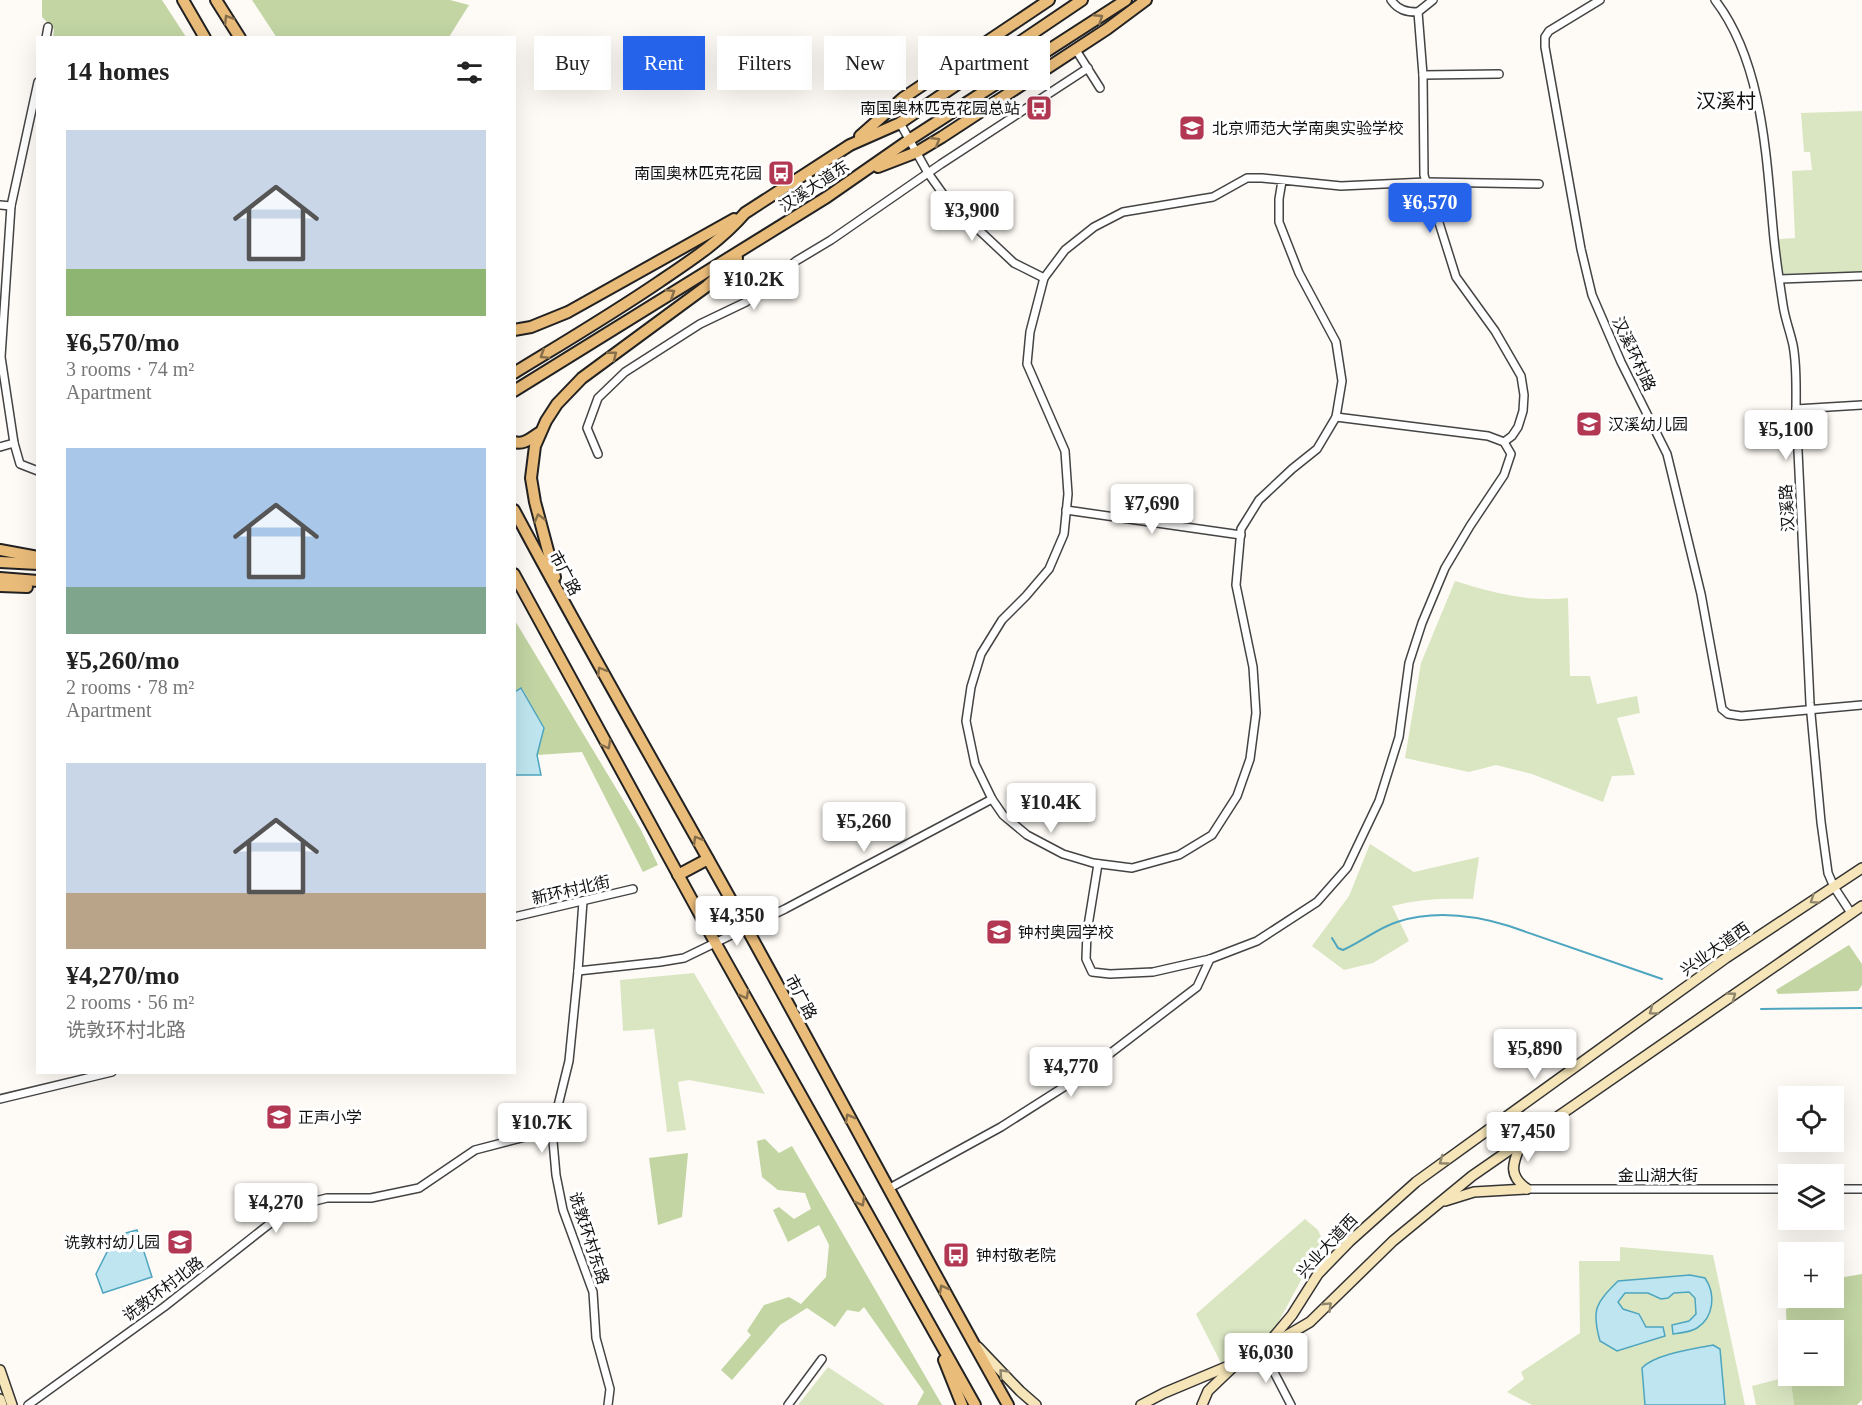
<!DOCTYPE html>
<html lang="en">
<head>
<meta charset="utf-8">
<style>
	body { margin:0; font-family:"Times New Roman","Noto Sans SC",serif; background:#f2f2f2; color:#222; height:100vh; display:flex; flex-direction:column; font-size:22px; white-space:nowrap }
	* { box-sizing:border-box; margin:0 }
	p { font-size:20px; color:#767676 }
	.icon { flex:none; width:33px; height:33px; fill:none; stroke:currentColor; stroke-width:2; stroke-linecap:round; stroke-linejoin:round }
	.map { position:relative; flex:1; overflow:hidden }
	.side { position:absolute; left:36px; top:36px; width:480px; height:1038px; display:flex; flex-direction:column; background:#fff; border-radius:0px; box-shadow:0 6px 24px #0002 }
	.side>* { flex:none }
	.guide { position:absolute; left:534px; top:36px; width:570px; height:54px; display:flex; gap:12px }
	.buttons { position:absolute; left:1778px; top:1086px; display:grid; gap:12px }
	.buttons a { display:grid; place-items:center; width:66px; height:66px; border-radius:0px; background:#fff; box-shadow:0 6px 24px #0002; font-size:30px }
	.price { position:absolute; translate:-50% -51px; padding:0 14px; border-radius:6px; background:#fff; color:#222; font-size:20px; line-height:39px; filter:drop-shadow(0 2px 3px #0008) }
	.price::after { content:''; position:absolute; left:50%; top:36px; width:18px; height:14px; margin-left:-9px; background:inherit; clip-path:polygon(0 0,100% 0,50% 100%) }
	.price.selected { background:#2563eb; color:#fff }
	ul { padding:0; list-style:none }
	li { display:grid; align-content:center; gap:12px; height:318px; padding:0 30px }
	li span { display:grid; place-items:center; height:186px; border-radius:0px; color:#555 }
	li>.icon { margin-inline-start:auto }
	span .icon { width:108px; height:108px; fill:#fffc; stroke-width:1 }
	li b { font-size:26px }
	h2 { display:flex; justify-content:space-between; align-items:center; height:72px; padding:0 30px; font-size:26px }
	.chip { padding:0 21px; border-radius:0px; background:#fff; box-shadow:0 6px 24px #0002; font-size:21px; line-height:54px }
	.chip.selected { background:#2563eb; color:#fff }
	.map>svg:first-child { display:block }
</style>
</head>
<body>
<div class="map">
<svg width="1862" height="1405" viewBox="0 0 1862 1405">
	<rect width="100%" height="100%" fill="#fefbf6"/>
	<g fill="#dae6c2">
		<path d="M1862 111V272L1783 274 1779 239 1795 238 1792 171 1812 170 1810 152H1804L1801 113Z"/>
		<path d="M1455 581C1494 593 1527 602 1568 598L1570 676H1590L1597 704 1637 696 1640 713 1617 718 1635 775 1612 776 1603 802 1532 774 1496 765 1469 772 1405 758 1421 663Z"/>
		<path d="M1370 844 1414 872 1479 857 1473 899C1445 898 1420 899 1392 906L1409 941 1373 963 1344 970 1312 946 1349 896Z"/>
		<path d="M694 973 765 1094 689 1080 678 1082 686 1130 667 1132 654 1029 623 1031 620 980Z"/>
		<path d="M1305 1219 1318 1230 1324 1244 1321 1255 1307 1269 1273 1332 1256 1347 1221 1363 1196 1314Z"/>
		<path d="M1620 1247 1713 1255 1745 1405H1532L1507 1392 1524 1379 1521 1372 1580 1333 1579 1261H1620Z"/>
		<path d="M828 1367 885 1405H798Z"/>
		<path d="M1790 1376 1794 1405H1756L1752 1386Z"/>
	</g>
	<g fill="#c2d5a3">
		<path d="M42 0H162L186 37H53L54 29 42 17Z"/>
		<path d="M252 0H450L469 5 449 37 277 38Z"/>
		<path d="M514 619 640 828 658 865 643 872 582 752 537 755 544 728 522 688 515 692Z"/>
		<path d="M1849 945 1862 964V985L1858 991 1778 994 1776 990Z"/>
		<path d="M765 1139 779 1153 792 1146 942 1405H917L924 1392 864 1307 859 1312 847 1310 835 1327 807 1308 780 1325 732 1380 721 1370 751 1335 747 1331 764 1305 789 1297 801 1304 826 1277 829 1245 819 1225 788 1242 773 1210 779 1207 794 1219 811 1209 805 1193 778 1190 762 1177 757 1141Z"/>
		<path d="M688 1153 682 1217 658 1225 649 1158Z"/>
		<path d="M1862 1274V1400L1857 1405H1794L1790 1376H1833V1330H1788V1362L1786 1309 1804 1301V1298H1833V1279Z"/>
	</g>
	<g fill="#bfe6f0" stroke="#4ea5bf" stroke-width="1.5">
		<path d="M521 688 544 728 537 755 541 775H515V692Z"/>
		<path d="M137 1230 152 1277 103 1293 96 1274 115 1236Z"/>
		<path d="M1690 1275 1705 1278C1716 1294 1714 1317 1697 1328 1691 1332 1681 1333 1673 1334L1672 1325 1689 1321 1696 1314 1695 1298 1689 1292 1674 1293 1668 1298 1661 1299 1648 1293H1625L1618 1302 1623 1309 1639 1314 1646 1327H1663L1665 1336 1617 1351 1600 1341C1591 1309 1596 1303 1618 1281Z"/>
		<path d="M1713 1345 1720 1349 1725 1405H1645L1642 1368C1655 1354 1694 1349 1713 1345Z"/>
	</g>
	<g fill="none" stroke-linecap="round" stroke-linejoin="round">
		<g stroke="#4ea5bf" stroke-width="2">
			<path d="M1332 938 1338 948 1343 950C1361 942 1378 928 1397 922 1434 910 1473 915 1509 926L1662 979"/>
			<path d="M1761 1009 1862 1008"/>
		</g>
		<defs>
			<g id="street">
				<path d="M1391 0C1398 10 1406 12 1418 12L1433 0"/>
				<path d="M1600 0 1549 31 1545 37V47L1581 249 1592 295 1621 362 1667 454 1701 594 1722 709 1728 714 1741 716 1862 705"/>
				<path d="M1715 0C1762 61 1766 153 1773 228 1775 253 1779 279 1783 305 1785 319 1790 331 1793 345 1797 366 1796 388 1796 409L1810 703 1821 822 1828 873 1834 887 1851 913"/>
				<path d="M1418 12 1423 75 1424 175 1456 277 1495 331 1521 376 1524 395 1523 411 1518 427 1512 436 1504 442"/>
				<path d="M46 38 48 27"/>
				<path d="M1076 50 1100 88"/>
				<path d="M1423 75 1499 74"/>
				<path d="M38 82 11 206 1 357 14 443 20 464 38 471"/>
				<path d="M900 123 928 173 948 201 1014 263 1044 278"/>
				<path d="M1282 181 1279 199V222L1299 273 1336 342 1342 381 1336 417 1317 449 1292 469 1259 500 1241 529 1236 585 1253 667 1256 713 1250 759 1237 796 1212 835 1179 855 1132 868 1093 863 1063 854 1027 835 1003 815 992 799 975 764 966 721 971 687 981 654 1002 620 1026 596 1049 569 1064 534 1068 494 1065 451 1027 364 1030 332 1044 278 1065 250 1094 227 1123 212 1213 197 1247 178H1262L1341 186 1426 182 1539 184"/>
				<path d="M0 205 11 206"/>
				<path d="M1780 279 1862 276"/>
				<path d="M1796 409 1862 405"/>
				<path d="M0 447 14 443"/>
				<path d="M598 454 587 428 598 398 625 372 700 324 746 302 796 261 831 240 941 164 1088 68"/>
				<path d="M1066 510 1241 535"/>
				<path d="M1098 864 1087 932 1086 959 1092 972 1110 974 1153 972 1210 959 1257 941 1317 902 1347 868 1379 801 1399 737 1409 663 1422 623 1445 568 1470 526 1504 475 1511 454 1504 442 1488 436 1336 417"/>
				<path d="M583 901 578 971 569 1061 552 1130 556 1175 563 1210 593 1292 596 1338 610 1389 608 1405"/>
				<path d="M514 917 633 889"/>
				<path d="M578 971 660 962 684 958 785 909 992 799"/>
				<path d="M0 1099 112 1072"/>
				<path d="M888 1189 1001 1127 1078 1078 1197 987 1210 959"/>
				<path d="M1527 1189H1788"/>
				<path d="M1833 1189H1862"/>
				<path d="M1263 1351 1291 1405"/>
				<path d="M28 1405 164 1307 291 1207 327 1198H371L419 1188 475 1150 552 1130"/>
				<path d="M788 1405 822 1359"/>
			</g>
			<g id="secondary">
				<path d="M1522 1141C1514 1161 1506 1174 1527 1189"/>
				<path d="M1445 1201 1474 1192 1527 1189"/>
				<path d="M1266 1346 1292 1315 1318 1274 1349 1242 1416 1182 1726 958 1862 868"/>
				<path d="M978 1347 1020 1391 1036 1405"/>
				<path d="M0 1370 12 1405"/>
				<path d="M0 1399 2 1405"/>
				<path d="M1141 1405 1164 1393 1250 1357 1310 1322 1393 1241 1472 1176 1862 906"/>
				<path d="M1202 1405 1208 1391 1232 1368"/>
			</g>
			<g id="primary">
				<path d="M183 0 205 38"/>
				<path d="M216 0 240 38"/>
				<path d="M860 136 903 98 1049 0"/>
				<path d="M878 167 917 152 942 137 1107 29 1146 0"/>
				<path d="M514 330 531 327 568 312 734 219"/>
				<path d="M514 373C563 343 612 314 659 282 690 261 721 241 745 213L850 145 900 123 1082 0"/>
				<path d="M514 391 827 197 909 140 1126 0"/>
				<path d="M514 442C524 445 531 438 539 433"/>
				<path d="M514 510C589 651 669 788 746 927 834 1086 919 1247 1008 1405"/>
				<path d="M0 550 38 557"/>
				<path d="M0 562 38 564"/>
				<path d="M514 574 716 944 975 1405"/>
				<path d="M555 577 535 502 531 478 535 446 546 421 557 404 582 378 707 286 737 258"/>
				<path d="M0 578 38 581"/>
				<path d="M0 586 27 587"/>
				<path d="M678 875 708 859"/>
				<path d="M944 1360 962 1405"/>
			</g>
		</defs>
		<use href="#street" stroke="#444" stroke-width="10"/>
		<use href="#secondary" stroke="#333" stroke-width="12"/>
		<use href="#primary" stroke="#222" stroke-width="14"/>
		<use href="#street" stroke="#fff" stroke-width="7"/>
		<use href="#secondary" stroke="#f6e5b8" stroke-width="9"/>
		<use href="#primary" stroke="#eabc7a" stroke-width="10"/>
	</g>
	<defs><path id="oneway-chevron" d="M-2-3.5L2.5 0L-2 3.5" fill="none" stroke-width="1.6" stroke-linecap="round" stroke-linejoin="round" transform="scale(1.5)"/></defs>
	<g stroke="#886f4b">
		<use href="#oneway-chevron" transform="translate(1099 18) rotate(-33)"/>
		<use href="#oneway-chevron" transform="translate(228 19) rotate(-122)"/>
		<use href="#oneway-chevron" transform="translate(936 141) rotate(-31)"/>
		<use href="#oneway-chevron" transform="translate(671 293) rotate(-32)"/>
		<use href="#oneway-chevron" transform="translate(544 355) rotate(148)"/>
		<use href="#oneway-chevron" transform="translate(613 355) rotate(-38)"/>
		<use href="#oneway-chevron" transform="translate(539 518) rotate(-105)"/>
		<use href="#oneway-chevron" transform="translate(601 671) rotate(-120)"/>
		<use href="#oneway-chevron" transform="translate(607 745) rotate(61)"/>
		<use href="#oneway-chevron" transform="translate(697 840) rotate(-120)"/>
		<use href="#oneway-chevron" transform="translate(745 995) rotate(61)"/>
		<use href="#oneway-chevron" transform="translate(849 1118) rotate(-118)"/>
		<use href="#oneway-chevron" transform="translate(861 1202) rotate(61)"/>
		<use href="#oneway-chevron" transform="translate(943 1289) rotate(-119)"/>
	</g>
	<g stroke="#8f866d">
		<use href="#oneway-chevron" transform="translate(1814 900) rotate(146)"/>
		<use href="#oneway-chevron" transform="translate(1732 996) rotate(-36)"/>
		<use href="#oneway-chevron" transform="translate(1653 1011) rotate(144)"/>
		<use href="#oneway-chevron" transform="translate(1443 1161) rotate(144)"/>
		<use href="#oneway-chevron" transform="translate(1328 1306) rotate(-44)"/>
		<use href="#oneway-chevron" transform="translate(1003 1373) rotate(-133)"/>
	</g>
	<defs>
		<symbol id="bus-square" viewBox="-11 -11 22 22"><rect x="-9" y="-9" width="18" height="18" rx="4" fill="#b23752" stroke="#fff"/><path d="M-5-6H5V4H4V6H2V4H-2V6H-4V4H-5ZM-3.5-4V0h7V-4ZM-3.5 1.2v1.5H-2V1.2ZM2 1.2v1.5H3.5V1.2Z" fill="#fff"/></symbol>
		<symbol id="school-square" viewBox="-11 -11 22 22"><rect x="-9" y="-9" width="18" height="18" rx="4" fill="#b23752" stroke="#fff"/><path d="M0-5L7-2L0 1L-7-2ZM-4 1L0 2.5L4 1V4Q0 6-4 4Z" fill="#fff"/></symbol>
	</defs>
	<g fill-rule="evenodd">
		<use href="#bus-square" x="1024" y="93" width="30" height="30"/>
		<use href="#school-square" x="1177" y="113" width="30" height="30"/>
		<use href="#bus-square" x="766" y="158" width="30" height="30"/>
		<use href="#school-square" x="1574" y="409" width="30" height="30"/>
		<use href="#school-square" x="984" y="917" width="30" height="30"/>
		<use href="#school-square" x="264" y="1102" width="30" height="30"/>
		<use href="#school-square" x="165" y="1227" width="30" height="30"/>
		<use href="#bus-square" x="941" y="1240" width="30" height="30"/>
	</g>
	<g text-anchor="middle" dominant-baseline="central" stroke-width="6" stroke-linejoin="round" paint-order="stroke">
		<g font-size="16" fill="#111" stroke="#fff" text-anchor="start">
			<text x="1020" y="108" text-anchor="end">南国奥林匹克花园总站</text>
			<text x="1212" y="128">北京师范大学南奥实验学校</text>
			<text x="762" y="173" text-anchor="end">南国奥林匹克花园</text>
			<text x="1608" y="424">汉溪幼儿园</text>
			<text x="1018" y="932">钟村奥园学校</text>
			<text x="298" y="1117">正声小学</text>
			<text x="160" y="1242" text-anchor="end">诜敦村幼儿园</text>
			<text x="976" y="1255">钟村敬老院</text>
		</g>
		<g font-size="16" fill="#111" stroke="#fff">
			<text transform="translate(814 186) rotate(-33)">汉溪大道东</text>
			<text transform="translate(1634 354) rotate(65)">汉溪环村路</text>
			<text transform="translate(1787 508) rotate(-93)">汉溪路</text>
			<text transform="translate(565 573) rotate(62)">市广路</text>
			<text transform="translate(571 890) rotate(-13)">新环村北街</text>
			<text transform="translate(1715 949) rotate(-35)">兴业大道西</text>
			<text transform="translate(801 997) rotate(62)">市广路</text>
			<text x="1658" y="1175">金山湖大街</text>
			<text transform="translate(589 1238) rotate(72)">诜敦环村东路</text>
			<text transform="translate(1327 1246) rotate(-47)">兴业大道西</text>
			<text transform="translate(163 1289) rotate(-37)">诜敦环村北路</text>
		</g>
		<g font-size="20" fill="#111" stroke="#fff">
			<text x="1726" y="101">汉溪村</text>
		</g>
	</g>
</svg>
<div class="buttons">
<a><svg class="icon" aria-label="locate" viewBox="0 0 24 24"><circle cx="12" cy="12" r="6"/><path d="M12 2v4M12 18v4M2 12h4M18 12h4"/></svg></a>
<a><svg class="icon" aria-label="layers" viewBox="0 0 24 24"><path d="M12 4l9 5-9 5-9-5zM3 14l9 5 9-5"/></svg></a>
<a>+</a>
<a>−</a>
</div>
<b class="price selected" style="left:1430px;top:234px">¥6,570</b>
<b class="price" style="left:972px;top:242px">¥3,900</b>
<b class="price" style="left:754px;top:311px">¥10.2K</b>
<b class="price" style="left:1786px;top:461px">¥5,100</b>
<b class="price" style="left:1152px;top:535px">¥7,690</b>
<b class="price" style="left:1051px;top:834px">¥10.4K</b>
<b class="price" style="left:864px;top:853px">¥5,260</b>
<b class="price" style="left:737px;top:947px">¥4,350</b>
<b class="price" style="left:1535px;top:1080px">¥5,890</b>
<b class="price" style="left:1071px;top:1098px">¥4,770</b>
<b class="price" style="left:542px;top:1154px">¥10.7K</b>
<b class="price" style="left:1528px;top:1163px">¥7,450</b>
<b class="price" style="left:276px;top:1234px">¥4,270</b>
<b class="price" style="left:1266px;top:1384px">¥6,030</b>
<div class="guide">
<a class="chip">Buy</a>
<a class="chip selected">Rent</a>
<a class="chip">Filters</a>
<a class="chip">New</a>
<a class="chip">Apartment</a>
</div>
<section class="side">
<h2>14 homes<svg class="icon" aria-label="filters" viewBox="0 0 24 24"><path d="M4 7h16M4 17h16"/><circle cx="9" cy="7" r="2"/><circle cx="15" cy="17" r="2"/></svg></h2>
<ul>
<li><span style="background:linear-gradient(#c9d6e8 75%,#8fb573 0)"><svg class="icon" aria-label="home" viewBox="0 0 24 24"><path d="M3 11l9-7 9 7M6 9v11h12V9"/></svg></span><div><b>¥6,570/mo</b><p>3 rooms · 74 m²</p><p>Apartment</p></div></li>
<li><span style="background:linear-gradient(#a9c7e8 75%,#7fa58c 0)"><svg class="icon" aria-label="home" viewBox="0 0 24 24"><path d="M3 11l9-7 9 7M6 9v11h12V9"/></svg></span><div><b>¥5,260/mo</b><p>2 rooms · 78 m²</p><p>Apartment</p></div></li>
<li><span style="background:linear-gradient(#c9d6e8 70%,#b9a48a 0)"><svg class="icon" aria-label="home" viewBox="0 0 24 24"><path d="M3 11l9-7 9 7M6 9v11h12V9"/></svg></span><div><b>¥4,270/mo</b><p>2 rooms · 56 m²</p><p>诜敦环村北路</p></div></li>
</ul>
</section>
</div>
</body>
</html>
